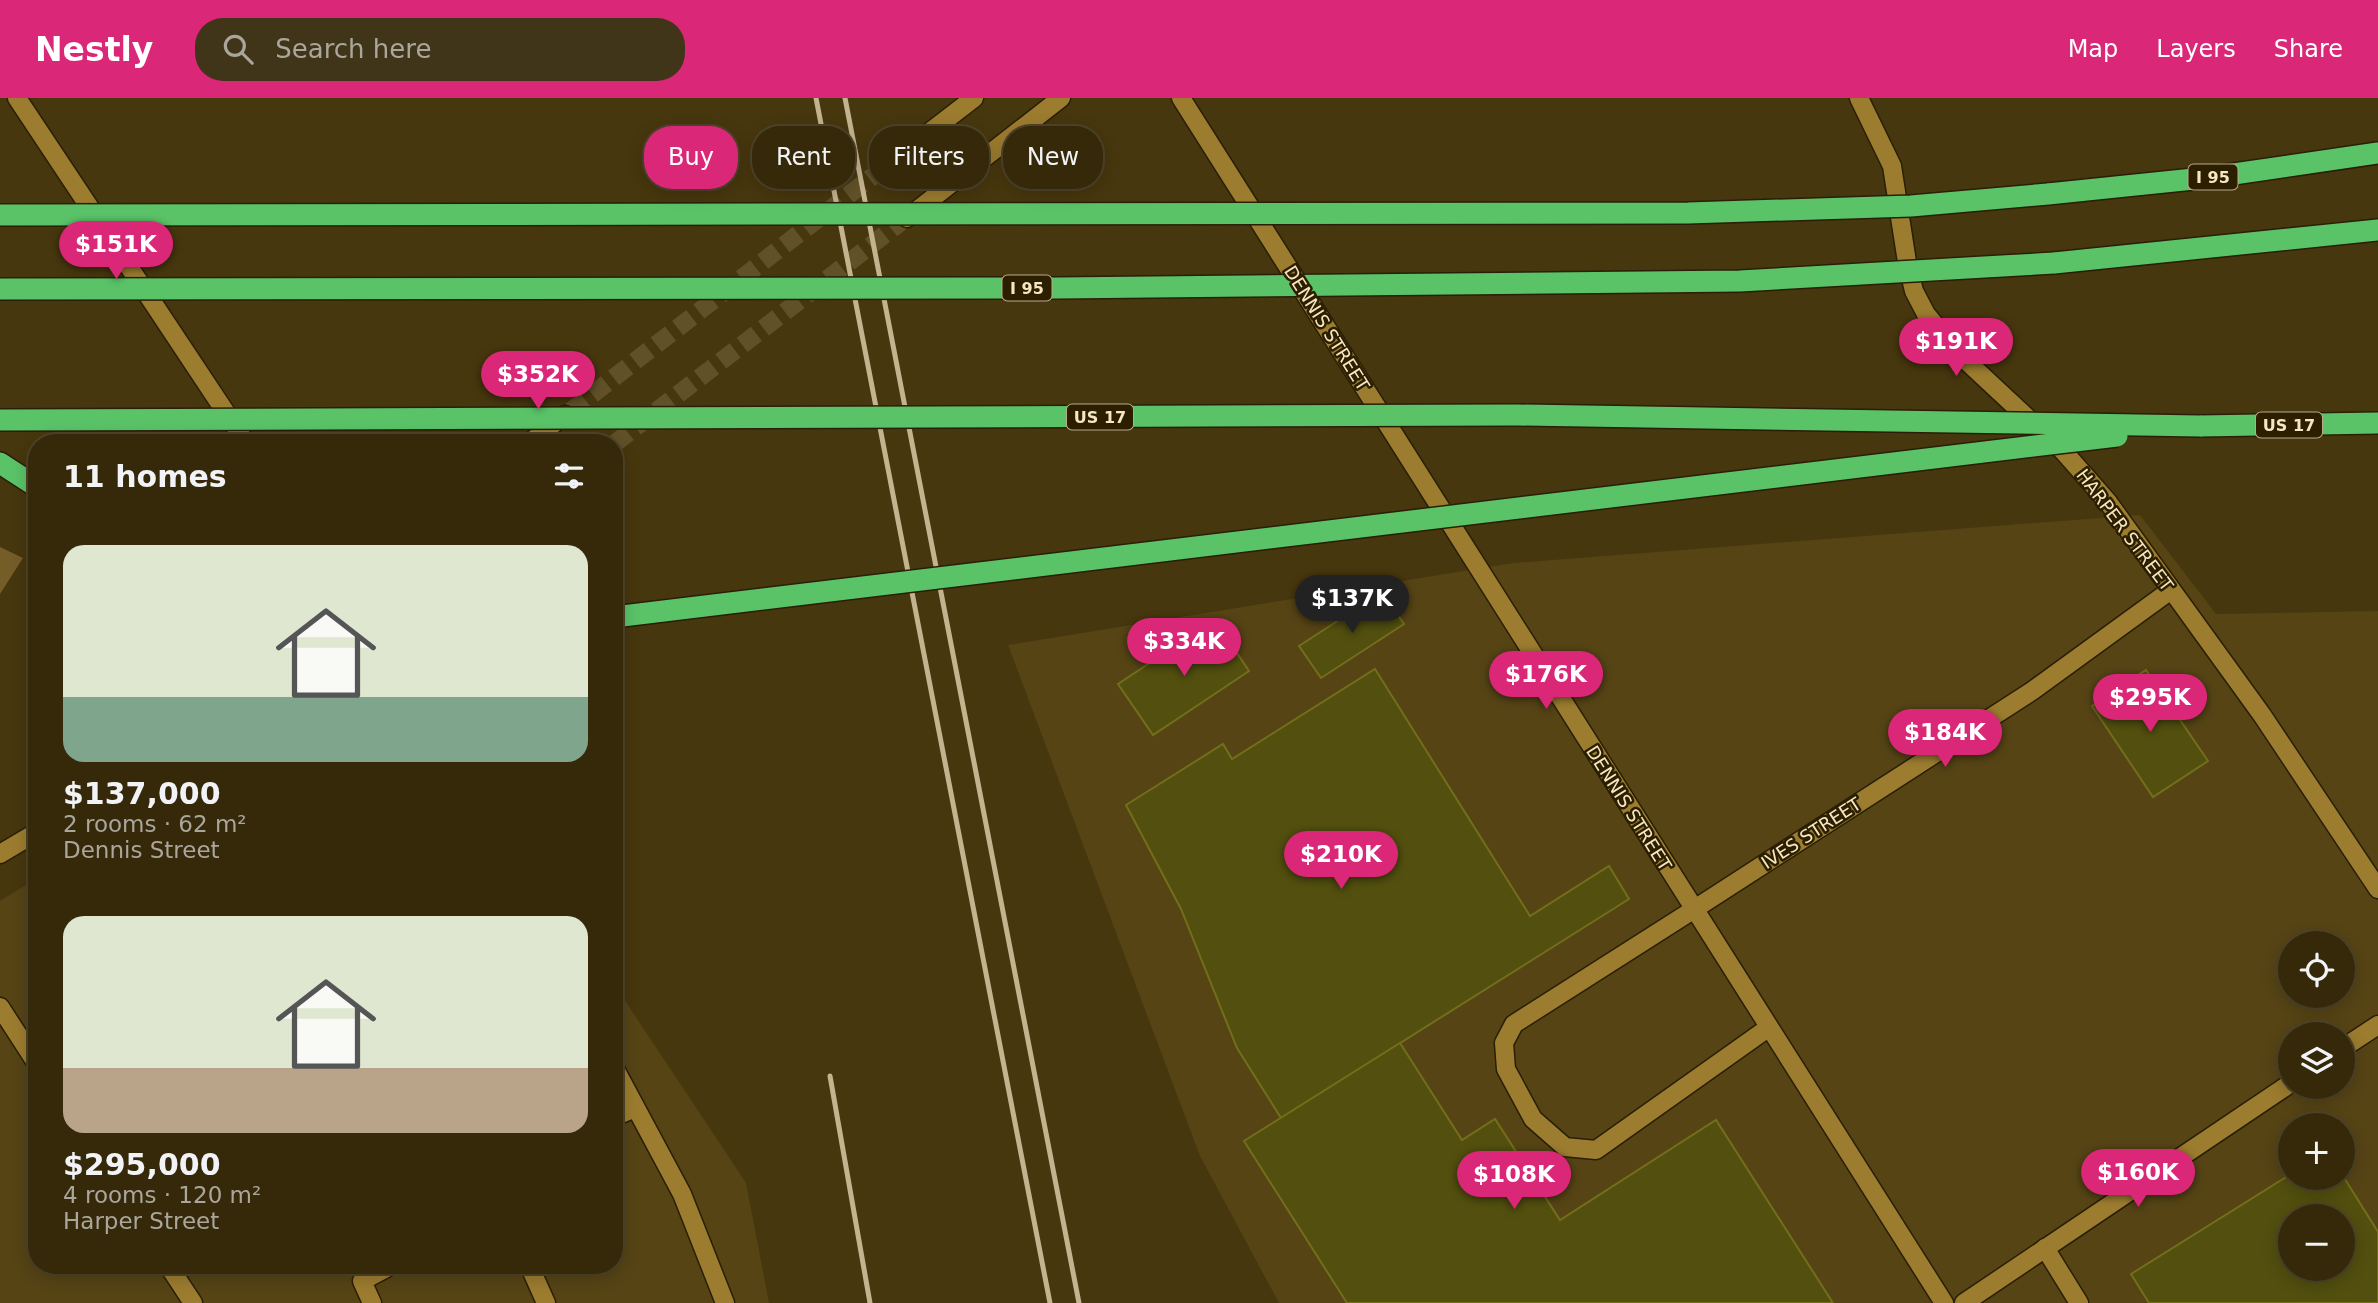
<!DOCTYPE html>
<html lang="en">
<head>
<meta charset="utf-8">
<style>
	body { margin:0; font-family:"DejaVu Sans",sans-serif; background:#403518; color:#f1f3f6; height:100vh; display:flex; flex-direction:column; font-size:26px; white-space:nowrap }
	* { box-sizing:border-box; margin:0 }
	p { font-size:23px; color:#aaa69c }
	.icon { flex:none; width:38px; height:38px; fill:none; stroke:currentColor; stroke-width:2; stroke-linecap:round; stroke-linejoin:round }
	.map { position:relative; flex:1; overflow:hidden }
	.sheet { position:absolute; left:28px; top:336px; width:595px; height:840px; display:flex; flex-direction:column; background:#35290a; border-radius:28px; box-shadow:0 4px 18px #0003,0 0 0 2px #4f452b }
	.sheet>* { flex:none }
	.guide { position:absolute; left:644px; top:28px; width:665px; height:63px; display:flex; gap:14px }
	.controls { position:absolute; left:2278px; top:833px; display:grid; gap:14px }
	.controls a { display:grid; place-items:center; width:77px; height:77px; border-radius:50%; background:#35290a; box-shadow:0 4px 18px #0003,0 0 0 2px #4f452b; font-size:35px }
	.price { position:absolute; translate:-50% -60px; padding:0 16px; border-radius:24px; background:#db2777; color:#fff; font-size:23px; line-height:46px; filter:drop-shadow(0 2px 4px #0008) }
	.price::after { content:''; position:absolute; left:50%; top:42px; width:21px; height:16px; margin-left:-10px; background:inherit; clip-path:polygon(0 0,100% 0,50% 100%) }
	.price.selected { background:#222; color:#fff }
	ul { padding:0; list-style:none }
	li { display:grid; align-content:center; gap:14px; height:371px; padding:0 35px }
	li span { display:grid; place-items:center; height:217px; border-radius:21px; color:#555 }
	li>.icon { margin-inline-start:auto }
	span .icon { width:126px; height:126px; fill:#fffc; stroke-width:1 }
	li b { font-size:30px }
	h2 { display:flex; justify-content:space-between; align-items:center; height:84px; padding:0 35px; font-size:30px }
	.chip { padding:0 24px; border-radius:28px; background:#35290a; box-shadow:0 4px 18px #0003,0 0 0 2px #4f452b; font-size:24px; line-height:63px }
	.chip.selected { background:#db2777; color:#fff }
	header { display:flex; align-items:center; gap:42px; box-sizing:border-box; height:98px; padding:0 35px; background:#db2777; color:#fff }
	header strong { font-size:33px }
	nav { display:flex; gap:38px; margin-inline-start:auto; font-size:24px }
	.search { width:490px; height:63px; background:#403518; display:flex; align-items:center; gap:18px; box-sizing:border-box; padding:0 24px; border-radius:28px; color:#aaa69c; font-size:26px }
	.map>svg:first-child { display:block }
</style>
</head>
<body>
<header>
<strong>Nestly</strong>
<div class="search"><svg class="icon" aria-label="search" viewBox="0 0 24 24"><circle cx="10" cy="10" r="6"/><path d="M15 15l6 6"/></svg>Search here</div>
<nav><a>Map</a><a>Layers</a><a>Share</a></nav>
</header>
<div class="map">
<svg width="2378" height="1205" viewBox="0 0 2378 1205">
	<rect width="100%" height="100%" fill="#47370e"/>
	<g fill="#564415" fill-rule="evenodd">
		<path d="M2140 417 2216 516 2378 513V1205H1279L1200 1058 1008 547 1513 465ZM2291 845H2343V898H2291ZM2291 936H2343V989H2291ZM2291 1027H2343V1080H2291ZM2291 1118H2343V1171H2291Z"/>
		<path d="M37 780V1167H614V886L746 1085 769 1205H0V803Z"/>
	</g>
	<path fill="#745d27" d="M0 449 23 460 0 496Z"/>
	<g fill="#524f0f" stroke="#726e1a" stroke-width="2" fill-rule="evenodd">
		<path d="M1382 494 1404 526 1321 580 1299 548Z"/>
		<path d="M1215 522 1249 573 1153 637 1118 586Z"/>
		<path d="M1375 571 1530 818 1609 768 1629 801 1281 1020 1237 950 1181 811 1126 707 1223 646 1232 661Z"/>
		<path d="M2146 572 2208 663 2153 699 2092 608Z"/>
		<path d="M1400 945 1462 1042 1495 1021 1560 1122 1716 1022 1833 1205H1347L1244 1043Z"/>
		<path d="M2291 1076V1080L2343 1078 2378 1134V1205H2149L2131 1176ZM2291 1118H2343V1171H2291Z"/>
	</g>
	<g fill="none" stroke-linecap="round" stroke-linejoin="round">
		<g stroke="#615129" stroke-width="18" stroke-dasharray="18 9" stroke-linecap="butt">
			<path d="M571 313 891 64"/>
			<path d="M614 346 901 124"/>
		</g>
		<defs>
			<g id="service">
				<path d="M1693 812 1514 926 1504 945 1506 971 1533 1021 1565 1049 1596 1052 1768 930"/>
				<path d="M0 909 37 966"/>
				<path d="M614 969 682 1096 725 1205"/>
				<path d="M614 1019 635 1010"/>
				<path d="M2045 1150 2079 1205"/>
				<path d="M168 1167 193 1205"/>
				<path d="M529 1167 546 1205"/>
				<path d="M372 1205 362 1183 392 1167"/>
			</g>
			<g id="minor">
				<path d="M1181 0 1944 1205"/>
				<path d="M1859 0 1892 68 1907 164 1914 193 1926 216 1960 257 2064 354 2108 404 2262 617 2378 791"/>
				<path d="M1693 812 2032 593 2171 492"/>
				<path d="M2343 950 2378 927"/>
				<path d="M1964 1205 2291 985"/>
			</g>
			<g id="tertiary">
				<path d="M891 64 974 0"/>
				<path d="M907 120 1061 0"/>
				<path d="M529 345 565 317"/>
			</g>
			<g id="secondary">
				<path d="M17 0 246 345"/>
				<path d="M0 756 37 734"/>
			</g>
			<g id="motorway">
				<path d="M2048 96 2213 79 2378 55"/>
				<path d="M2054 165 2378 132"/>
				<path d="M2200 328 2378 325"/>
				<path d="M0 365 37 389"/>
			</g>
		</defs>
		<use href="#service" stroke="#291f07" stroke-width="21"/>
		<use href="#minor" stroke="#291f07" stroke-width="21"/>
		<use href="#tertiary" stroke="#291f07" stroke-width="21"/>
		<use href="#secondary" stroke="#291f07" stroke-width="21"/>
		<use href="#motorway" stroke="#291f07" stroke-width="24"/>
		<use href="#service" stroke="#9c7c2f" stroke-width="18"/>
		<use href="#minor" stroke="#9c7c2f" stroke-width="18"/>
		<use href="#tertiary" stroke="#9c7c2f" stroke-width="18"/>
		<use href="#secondary" stroke="#9c7c2f" stroke-width="18"/>
		<use href="#motorway" stroke="#5ac368" stroke-width="21"/>
		<g stroke="#c4b38e" stroke-width="5">
			<path d="M816 0 1050 1205"/>
			<path d="M845 0 1079 1205"/>
			<path d="M830 978 870 1205"/>
		</g>
		<defs>
			<g id="motorway-bridge">
				<path d="M0 117 1688 115 1911 108 2048 96"/>
				<path d="M0 191 1057 190 1740 183 2054 165"/>
				<path d="M0 322 1518 317 2200 328"/>
				<path d="M614 519 2117 338"/>
			</g>
		</defs>
		<use href="#motorway-bridge" stroke="#291f07" stroke-width="24" stroke-linecap="butt"/>
		<use href="#motorway-bridge" stroke="#5ac368" stroke-width="21"/>
	</g>
	<g text-anchor="middle" dominant-baseline="central" stroke-width="5" stroke-linejoin="round" paint-order="stroke">
		<g fill="#2b1f00" stroke="#baaa88" stroke-width="2">
			<rect x="2188.5" y="66.5" width="49" height="25" rx="5"/>
			<rect x="1002.5" y="177.5" width="49" height="25" rx="5"/>
			<rect x="1067" y="306.5" width="66" height="25" rx="5"/>
			<rect x="2256" y="314.5" width="66" height="25" rx="5"/>
		</g>
		<g font-size="16" font-weight="bold" fill="#f7e6c2">
			<text x="2213" y="79">I 95</text>
			<text x="1027" y="190">I 95</text>
			<text x="1100" y="319">US 17</text>
			<text x="2289" y="327">US 17</text>
		</g>
		<g font-size="18" fill="#f7e6c2" stroke="#2b1f00">
			<text transform="translate(1327 230) rotate(58)">DENNIS STREET</text>
			<text transform="translate(2125 432) rotate(53)">HARPER STREET</text>
			<text transform="translate(1629 710) rotate(58)">DENNIS STREET</text>
			<text transform="translate(1811 735) rotate(-33)">IVES STREET</text>
		</g>
	</g>
</svg>
<div class="controls">
<a><svg class="icon" aria-label="locate" viewBox="0 0 24 24"><circle cx="12" cy="12" r="6"/><path d="M12 2v4M12 18v4M2 12h4M18 12h4"/></svg></a>
<a><svg class="icon" aria-label="layers" viewBox="0 0 24 24"><path d="M12 4l9 5-9 5-9-5zM3 14l9 5 9-5"/></svg></a>
<a>+</a>
<a>−</a>
</div>
<b class="price" style="left:116px;top:183px">$151K</b>
<b class="price" style="left:1956px;top:280px">$191K</b>
<b class="price" style="left:538px;top:313px">$352K</b>
<b class="price selected" style="left:1352px;top:537px">$137K</b>
<b class="price" style="left:1184px;top:580px">$334K</b>
<b class="price" style="left:1546px;top:613px">$176K</b>
<b class="price" style="left:2150px;top:636px">$295K</b>
<b class="price" style="left:1945px;top:671px">$184K</b>
<b class="price" style="left:1341px;top:793px">$210K</b>
<b class="price" style="left:2138px;top:1111px">$160K</b>
<b class="price" style="left:1514px;top:1113px">$108K</b>
<div class="guide">
<a class="chip selected">Buy</a>
<a class="chip">Rent</a>
<a class="chip">Filters</a>
<a class="chip">New</a>
</div>
<section class="sheet">
<h2>11 homes<svg class="icon" aria-label="filters" viewBox="0 0 24 24"><path d="M4 7h16M4 17h16"/><circle cx="9" cy="7" r="2"/><circle cx="15" cy="17" r="2"/></svg></h2>
<ul>
<li><span style="background:linear-gradient(#dfe7d0 70%,#7fa58c 0)"><svg class="icon" aria-label="home" viewBox="0 0 24 24"><path d="M3 11l9-7 9 7M6 9v11h12V9"/></svg></span><div><b>$137,000</b><p>2 rooms · 62 m²</p><p>Dennis Street</p></div></li>
<li><span style="background:linear-gradient(#dfe7d0 70%,#b9a48a 0)"><svg class="icon" aria-label="home" viewBox="0 0 24 24"><path d="M3 11l9-7 9 7M6 9v11h12V9"/></svg></span><div><b>$295,000</b><p>4 rooms · 120 m²</p><p>Harper Street</p></div></li>
</ul>
</section>
</div>
</body>
</html>
